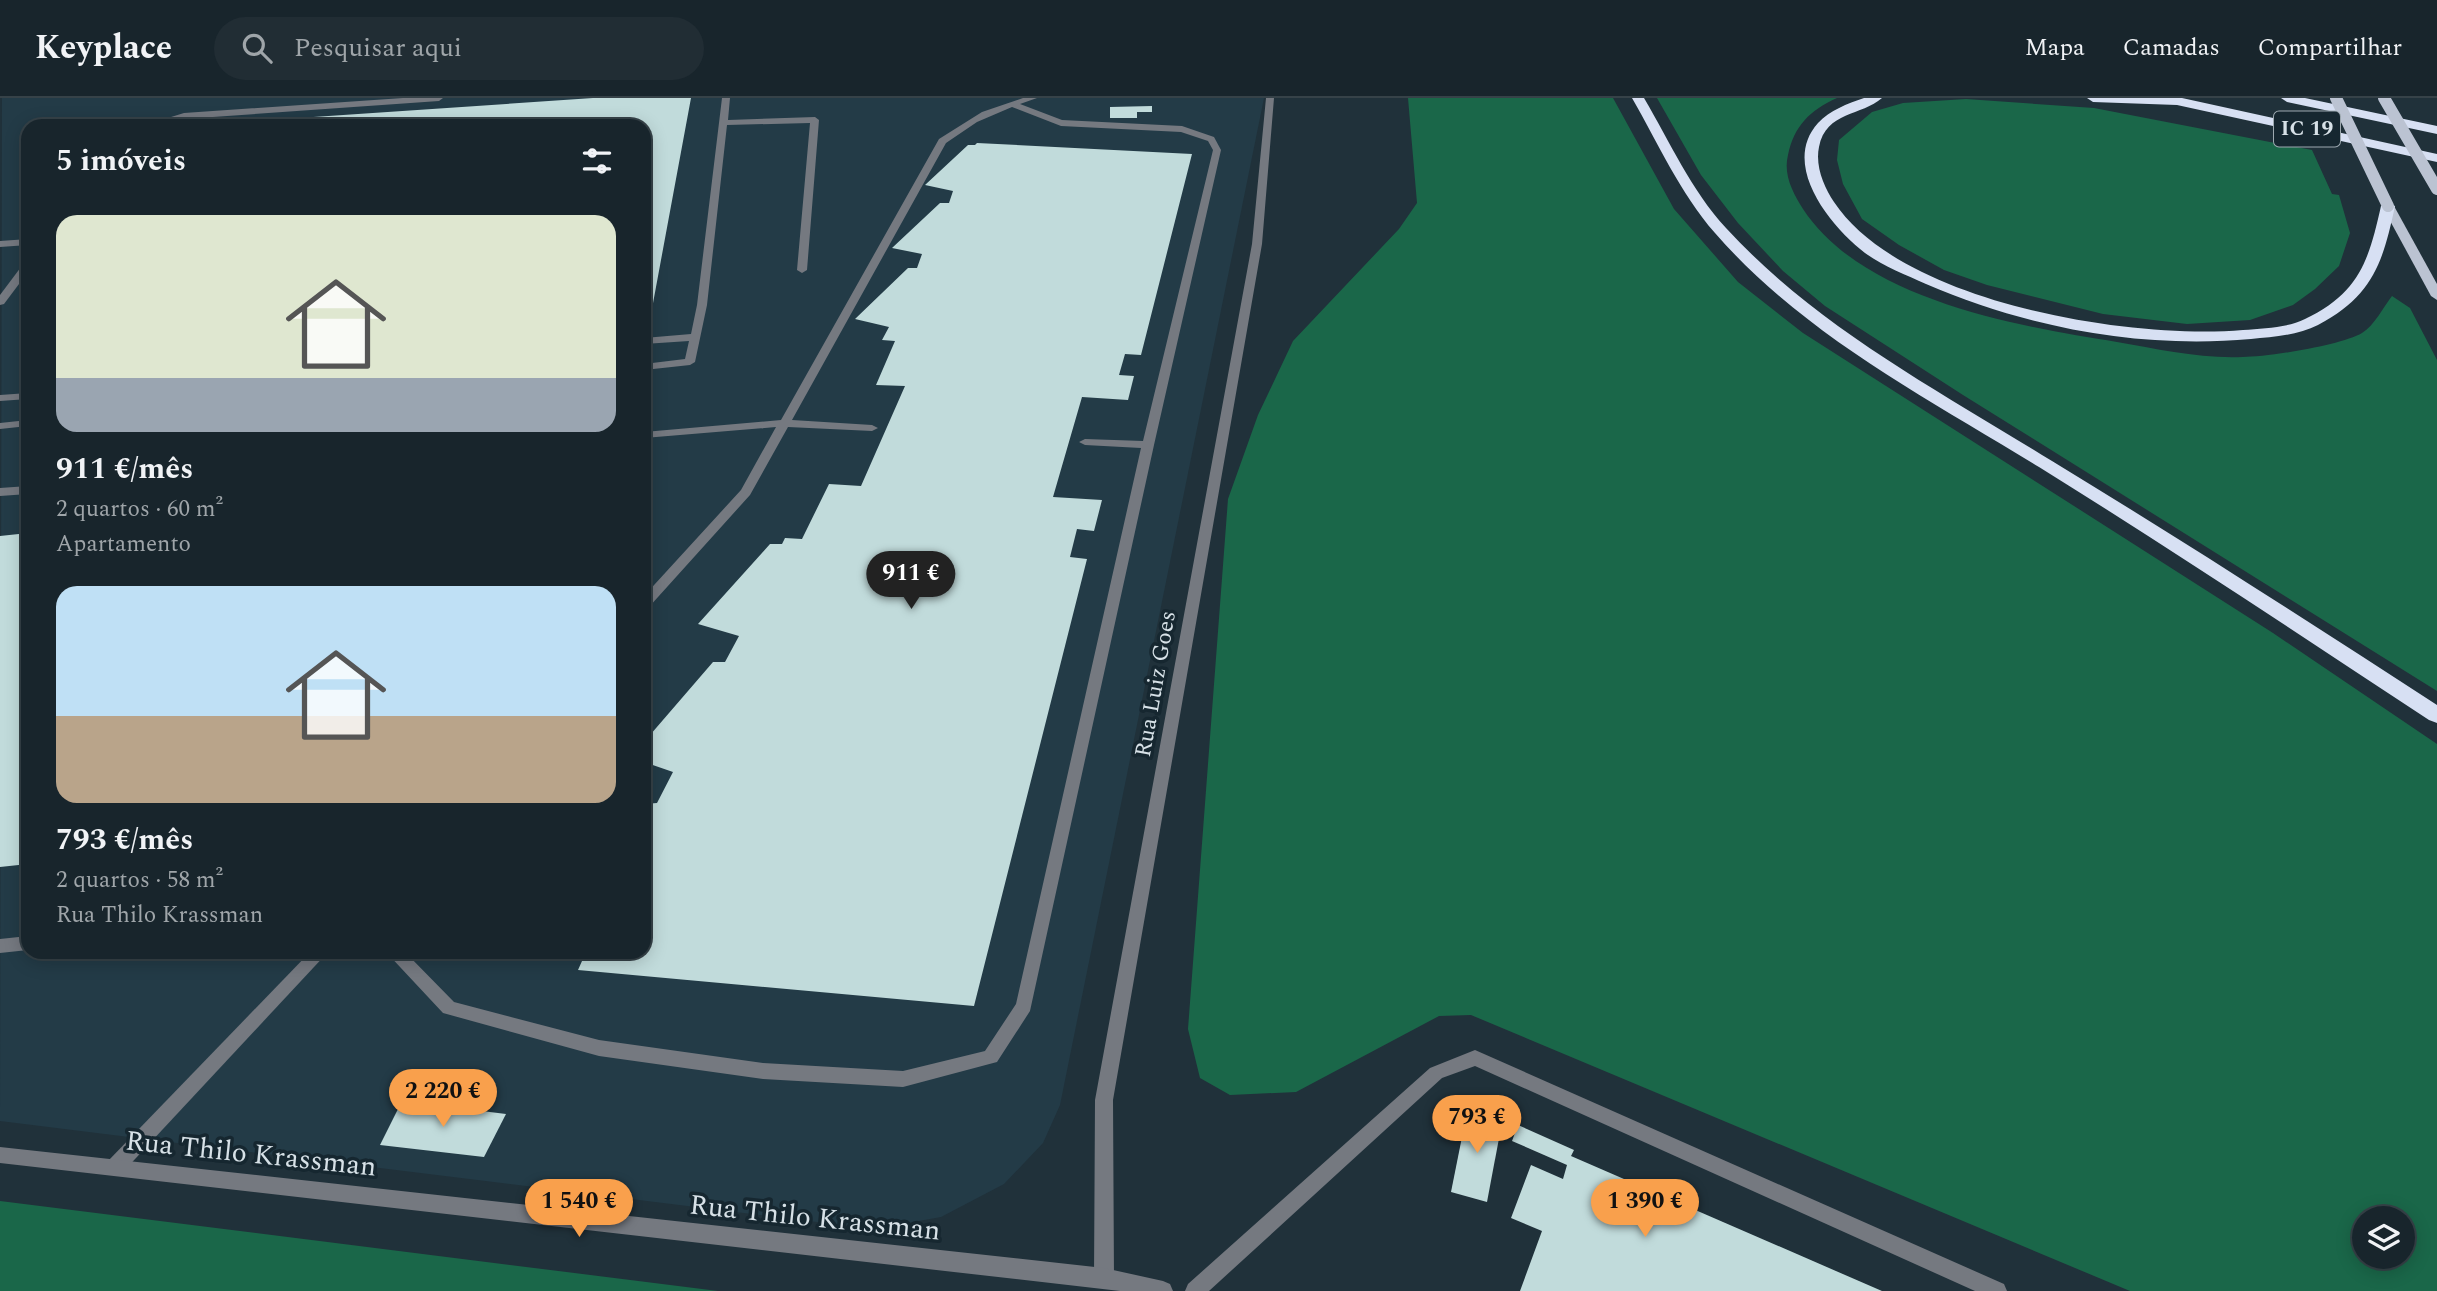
<!DOCTYPE html>
<html lang="pt">
<head>
<meta charset="utf-8">
<style>
	body { margin:0; font-family:Spectral,serif; background:#212d34; color:#f1f3f6; height:100vh; display:flex; flex-direction:column; font-size:26px; white-space:nowrap }
	* { box-sizing:border-box; margin:0 }
	p { font-size:23px; color:#9fa5a9 }
	.icon { flex:none; width:38px; height:38px; fill:none; stroke:currentColor; stroke-width:2; stroke-linecap:round; stroke-linejoin:round }
	.map { position:relative; flex:1; overflow:hidden }
	.details { position:absolute; left:21px; top:21px; width:630px; height:840px; display:flex; flex-direction:column; background:#18252c; border-radius:21px; box-shadow:0 4px 18px #0003,0 0 0 2px #364248 }
	.details>* { flex:none }
	.controls { position:absolute; left:2352px; top:1108px; display:grid; gap:14px }
	.controls a { display:grid; place-items:center; width:63px; height:63px; border-radius:50%; background:#18252c; box-shadow:0 4px 18px #0003,0 0 0 2px #364248; font-size:35px }
	.price { position:absolute; translate:-50% -60px; padding:0 16px; border-radius:24px; background:#f9a04c; color:#111; font-size:23px; line-height:46px; filter:drop-shadow(0 2px 4px #0008) }
	.price::after { content:''; position:absolute; left:50%; top:42px; width:21px; height:16px; margin-left:-10px; background:inherit; clip-path:polygon(0 0,100% 0,50% 100%) }
	.price.on { background:#222; color:#fff }
	ul { padding:0; list-style:none }
	li { display:grid; align-content:center; gap:14px; height:371px; padding:0 35px }
	li span { display:grid; place-items:center; height:217px; border-radius:21px; color:#555 }
	li>.icon { margin-inline-start:auto }
	span .icon { width:126px; height:126px; fill:#fffc; stroke-width:1 }
	li b { font-size:30px }
	h2 { display:flex; justify-content:space-between; align-items:center; height:84px; padding:0 35px; font-size:30px }
	header { display:flex; align-items:center; gap:42px; box-sizing:border-box; height:98px; padding:0 35px; background:#18252c; border-bottom:2px solid #364248 }
	header strong { font-size:33px }
	nav { display:flex; gap:38px; margin-inline-start:auto; font-size:24px }
	.search { width:490px; height:63px; background:#212d34; display:flex; align-items:center; gap:18px; box-sizing:border-box; padding:0 24px; border-radius:38px; color:#9fa5a9; font-size:26px }
	.map>svg:first-child { display:block }
</style>
</head>
<body>
<header>
<strong>Keyplace</strong>
<div class="search"><svg class="icon" aria-label="search" viewBox="0 0 24 24"><circle cx="10" cy="10" r="6"/><path d="M15 15l6 6"/></svg>Pesquisar aqui</div>
<nav><a>Mapa</a><a>Camadas</a><a>Compartilhar</a></nav>
</header>
<div class="map">
<svg width="2437" height="1193" viewBox="0 0 2437 1193">
	<rect width="100%" height="100%" fill="#20313a"/>
	<path fill="#233b47" fill-rule="evenodd" d="M2 0H1264L1060 1007 1043 1045 1004 1086 941 1119 874 1131 0 1023ZM28 28H644V854H28Z"/>
	<g fill="#1a6749" fill-rule="evenodd">
		<path d="M1408 0H1613L1674 111 1738 184 1803 235 2273 535 2437 646V1193H2130L1471 917 1439 918 1296 994 1230 997 1200 980 1188 931 1228 401 1258 317 1293 243 1399 131 1417 105ZM2364 1120H2403V1158H2364Z"/>
		<path d="M1657 0H1837C1810 12 1794 28 1788 57 1783 77 1793 95 1803 111 1863 202 2017 228 2117 244 2158 251 2201 261 2243 259 2268 259 2342 247 2362 235 2374 228 2384 208 2392 198L2410 210 2437 262V593L1963 297 1825 208 1783 173 1738 125 1701 77Z"/>
		<path d="M1966 1 2094 10 2312 52 2332 96 2339 97 2350 135 2339 168 2315 191 2293 207 2250 222 2187 226 2103 216 1987 187 1944 172 1899 147 1862 121 1843 86 1837 62 1839 42 1872 14 1903 5Z"/>
		<path d="M0 1103 718 1193H0Z"/>
	</g>
	<g fill="#c1dbdb">
		<path d="M593 0H691L651 216 644 217V28H265L269 22Z"/>
		<path d="M1152 8V14H1137V20H1110V9Z"/>
		<path d="M977 45 1192 56 1141 257 1125 256 1119 277 1134 278 1128 302 1082 299 1053 399 1102 402 1094 433 1077 431 1070 459 1087 461 974 908 578 872 586 854H644V706L657 705 673 674 644 664V644L713 564H725L739 538 698 526 770 446H782L785 440 802 441 829 386 861 388 905 288 876 287 895 243 882 242 889 229 855 221 908 170H917L922 156 892 150 940 105H949L953 93 925 87 968 47H975Z"/>
		<path d="M28 435V766L0 769V438Z"/>
		<path d="M402 1003 506 1016 484 1059 380 1047Z"/>
		<path d="M1468 1009 1503 1019 1487 1104 1451 1094Z"/>
		<path d="M1518 1027 1574 1052 1571 1058 1882 1193H1520L1542 1133 1511 1120 1531 1067 1563 1081 1567 1067 1512 1043Z"/>
	</g>
	<g fill="none" stroke-linecap="round" stroke-linejoin="round">
		<g fill="#757980" fill-rule="evenodd">
			<path d="M403 0H443L439 3 184 21 156 28H142L184 15Z"/>
			<path d="M722 0H730L728 22 815 19 819 22 807 172 802 175 797 172 810 25 727 27 707 207 695 264 690 267 644 272V266L685 261 689 243 644 246V240L691 236 697 207Z"/>
			<path d="M1023 0H1037L1020 6 1062 22 1182 28 1214 39 1221 52 1154 347 1030 913 997 964 903 989 763 981 599 958 443 915 386 854H405L454 904 599 942 763 965 903 973 985 953 1016 906 1141 350 1085 347 1079 344 1085 341 1143 343 1213 52 1208 43 1181 34 1061 28 1012 9 977 24 946 45 792 322 872 327 878 330 872 333 788 329 750 397 649 509 644 510V498L741 392 776 329 644 340V334L781 322 939 41 982 14Z"/>
			<path d="M1266 0H1274L1262 146 1113 1002 1114 1180 1111 1187 1104 1190 1097 1187 1094 1180 1095 1002 1252 146Z"/>
			<path d="M28 141V147L0 149V143Z"/>
			<path d="M28 164V174L4 206 0 207V197L24 165Z"/>
			<path d="M28 295V301L0 303V297Z"/>
			<path d="M28 322V328L0 331V325Z"/>
			<path d="M28 388V396L0 398V390Z"/>
			<path d="M28 838V852L0 855V841Z"/>
			<path d="M310 854H328L122 1075 115 1078 108 1075 106 1069 108 1063Z"/>
			<path d="M1475 952 2004 1186 2007 1193H1975L1475 968 1442 980 1209 1193H1185L1188 1186 1430 970Z"/>
		</g>
		<path fill="#757980" fill-rule="evenodd" d="M0 1049 1104 1170 1163 1183 1170 1186 1173 1193H1120L0 1065Z"/>
		<path fill="#bbc3d2" fill-rule="evenodd" d="M2384 105 2394 108 2437 186V202L2431 198 2382 108Z"/>
		<g fill="#d7e0f3" fill-rule="evenodd">
			<path d="M1632 0H1644C1670 44 1691 92 1726 130 1818 230 1938 292 2052 363 2182 442 2309 524 2437 607V625L2429 622C2300 537 2171 451 2039 369 1925 299 1804 237 1715 135 1680 95 1658 45 1632 0Z"/>
			<path d="M1864 0H1882C1862 18 1826 13 1819 49 1815 68 1824 89 1834 104 1901 205 2130 242 2243 232 2264 230 2287 230 2305 221 2360 195 2369 161 2381 108L2388 104 2395 108C2383 164 2373 198 2318 227 2299 237 2273 239 2251 241 2141 251 2028 230 1926 186 1906 177 1883 168 1865 155 1831 129 1780 67 1818 25 1830 12 1847 6 1864 0Z"/>
			<path d="M2087 0H2182L2437 56V64L2177 7 2093 4Z"/>
			<path d="M2281 0H2305L2437 28V36L2287 4Z"/>
		</g>
		<g stroke="#bbc3d2" stroke-width="12">
			<path d="M2336 0 2388 108"/>
			<path d="M2384 0 2437 91"/>
		</g>
	</g>
	<g text-anchor="middle" dominant-baseline="central" stroke-width="7" stroke-linejoin="round" paint-order="stroke">
		<rect fill="#162730" stroke="#9da9b0" stroke-width="2" x="2274" y="13.5" width="66" height="35" rx="5"/>
		<g font-size="21" font-weight="bold" fill="#d7e1e7">
			<text x="2307" y="31">IC 19</text>
		</g>
		<g font-size="23" fill="#d7e1e7" stroke="#162730">
			<text transform="translate(1156 586) rotate(-80)">Rua Luiz Goes</text>
		</g>
		<g font-size="28" fill="#d7e1e7" stroke="#162730">
			<text transform="translate(251 1056) rotate(6)">Rua Thilo Krassman</text>
			<text transform="translate(815 1120) rotate(6)">Rua Thilo Krassman</text>
		</g>
	</g>
</svg>
<div class="controls">
<a><svg class="icon" aria-label="layers" viewBox="0 0 24 24"><path d="M12 4l9 5-9 5-9-5zM3 14l9 5 9-5"/></svg></a>
</div>
<b class="price on" style="left:911px;top:513px">911 €</b>
<b class="price" style="left:443px;top:1031px">2 220 €</b>
<b class="price" style="left:1477px;top:1057px">793 €</b>
<b class="price" style="left:579px;top:1141px">1 540 €</b>
<b class="price" style="left:1645px;top:1141px">1 390 €</b>
<section class="details">
<h2>5 imóveis<svg class="icon" aria-label="filters" viewBox="0 0 24 24"><path d="M4 7h16M4 17h16"/><circle cx="9" cy="7" r="2"/><circle cx="15" cy="17" r="2"/></svg></h2>
<ul>
<li><span style="background:linear-gradient(#dfe7d0 75%,#9aa5b1 0)"><svg class="icon" aria-label="home" viewBox="0 0 24 24"><path d="M3 11l9-7 9 7M6 9v11h12V9"/></svg></span><div><b>911 €/mês</b><p>2 quartos · 60 m²</p><p>Apartamento</p></div></li>
<li><span style="background:linear-gradient(#bfe0f5 60%,#b9a48a 0)"><svg class="icon" aria-label="home" viewBox="0 0 24 24"><path d="M3 11l9-7 9 7M6 9v11h12V9"/></svg></span><div><b>793 €/mês</b><p>2 quartos · 58 m²</p><p>Rua Thilo Krassman</p></div></li>
</ul>
</section>
</div>
</body>
</html>
